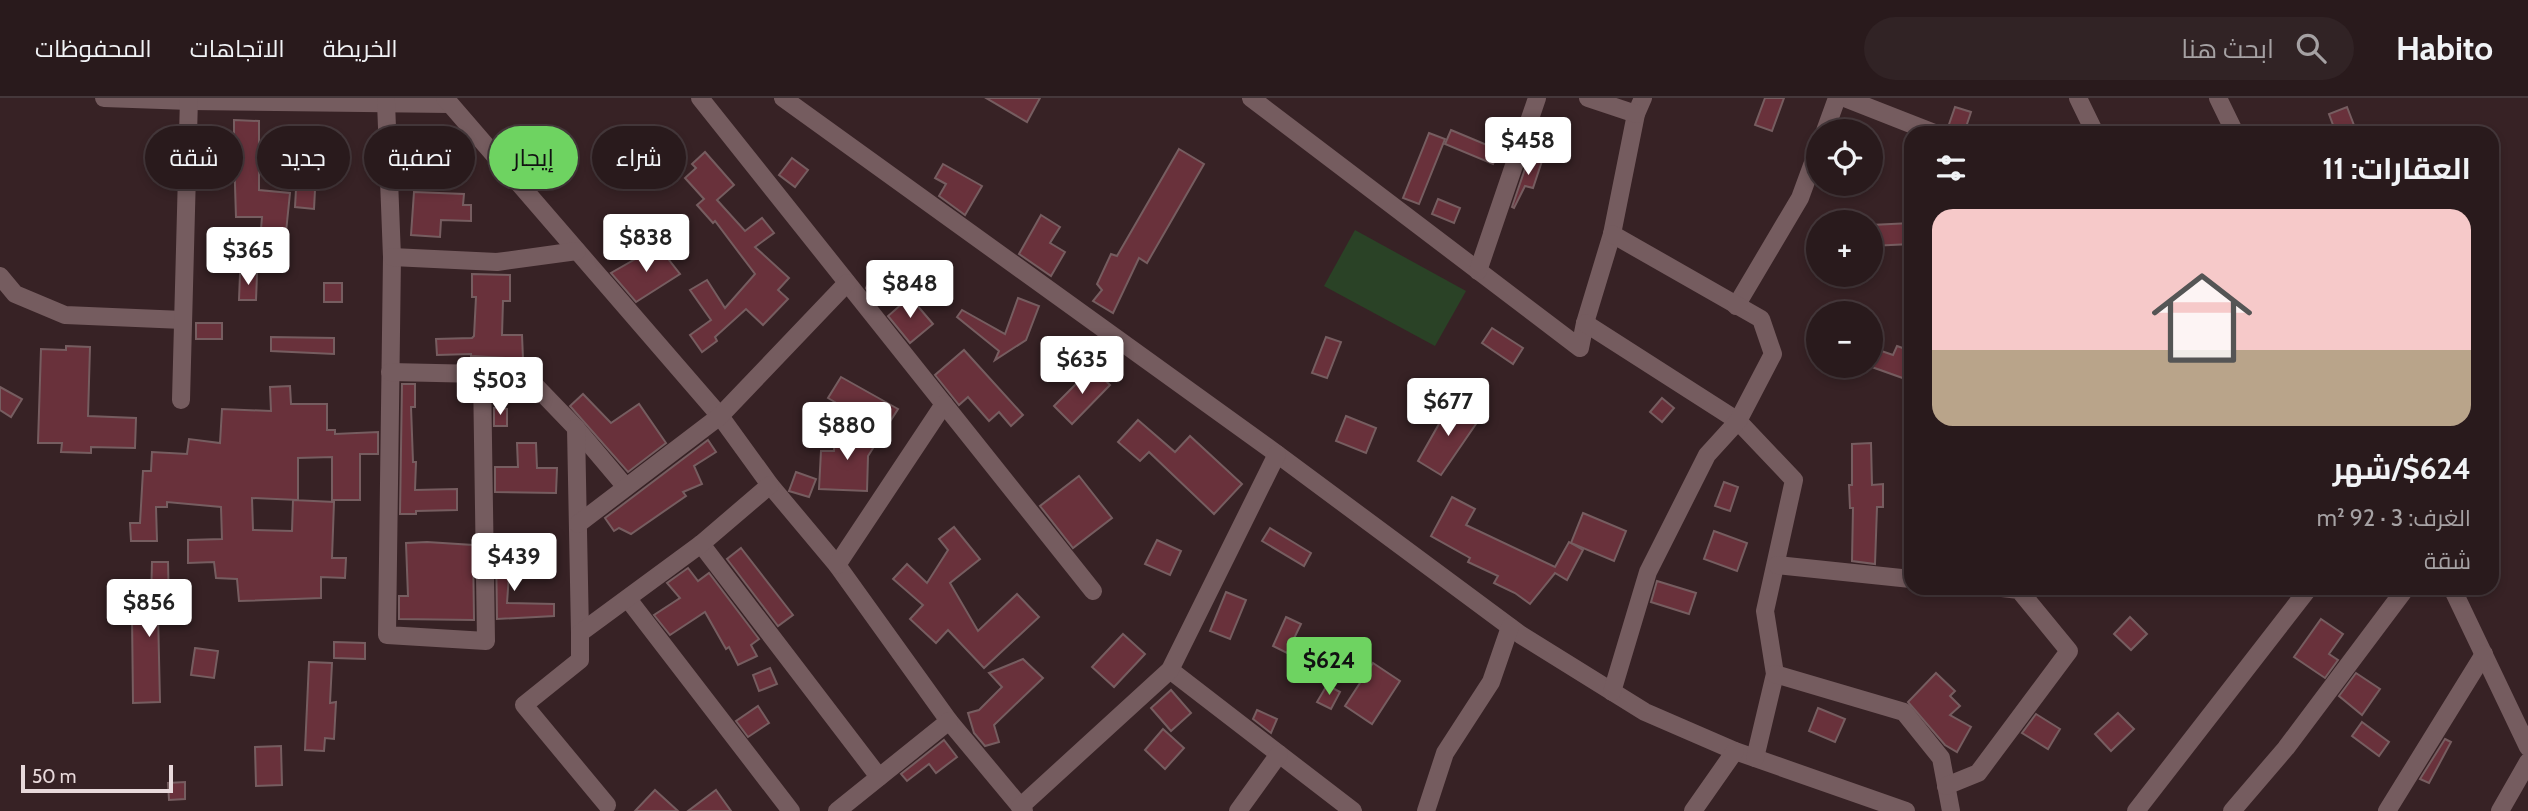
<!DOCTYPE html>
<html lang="ar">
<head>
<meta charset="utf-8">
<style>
	body { margin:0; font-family:Cabin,Cairo,sans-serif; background:#312325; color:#f1f3f6; direction:rtl; height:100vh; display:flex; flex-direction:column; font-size:26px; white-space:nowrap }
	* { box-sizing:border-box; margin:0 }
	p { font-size:23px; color:#a5a1a3 }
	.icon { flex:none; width:38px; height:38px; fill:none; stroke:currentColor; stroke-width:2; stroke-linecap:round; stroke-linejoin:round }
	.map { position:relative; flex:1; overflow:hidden; direction:ltr }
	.sheet { position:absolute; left:1904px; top:28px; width:595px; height:469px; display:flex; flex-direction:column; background:#291a1c; border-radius:21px; box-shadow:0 4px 10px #0003,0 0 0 2px #45383b; direction:rtl }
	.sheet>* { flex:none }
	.top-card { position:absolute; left:21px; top:28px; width:665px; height:63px; direction:rtl; display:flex; gap:14px }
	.buttons { position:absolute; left:1806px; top:21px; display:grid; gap:14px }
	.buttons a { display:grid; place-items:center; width:77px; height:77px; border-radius:50%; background:#291a1c; box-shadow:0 4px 10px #0003,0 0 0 2px #45383b; font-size:35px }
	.scale { position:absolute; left:21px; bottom:18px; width:152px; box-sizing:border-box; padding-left:7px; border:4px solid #e8d9db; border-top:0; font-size:19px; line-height:24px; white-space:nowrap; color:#e8d9db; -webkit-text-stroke:5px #372225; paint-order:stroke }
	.price { position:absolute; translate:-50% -60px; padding:0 16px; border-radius:7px; background:#fff; color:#222; font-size:23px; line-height:46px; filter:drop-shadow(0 2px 4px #0008) }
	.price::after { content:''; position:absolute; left:50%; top:42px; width:21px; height:16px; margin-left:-10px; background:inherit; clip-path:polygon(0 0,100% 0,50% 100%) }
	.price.active { background:#6ed361; color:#111 }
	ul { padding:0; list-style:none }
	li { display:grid; align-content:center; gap:14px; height:371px; padding:0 28px }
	li span { display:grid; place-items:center; height:217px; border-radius:21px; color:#555 }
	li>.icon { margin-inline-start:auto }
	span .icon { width:126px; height:126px; fill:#fffc; stroke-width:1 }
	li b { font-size:30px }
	h2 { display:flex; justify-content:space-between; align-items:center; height:84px; padding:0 28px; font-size:30px }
	.tag { padding:0 24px; border-radius:32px; background:#291a1c; box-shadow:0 4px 10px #0003,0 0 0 2px #45383b; font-size:24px; line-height:63px }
	.tag.active { background:#6ed361; color:#111 }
	header { display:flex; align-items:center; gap:42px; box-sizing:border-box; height:98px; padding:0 35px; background:#291a1c; border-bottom:2px solid #45383b }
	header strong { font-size:33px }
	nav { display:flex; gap:38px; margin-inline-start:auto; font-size:24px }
	.search { width:490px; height:63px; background:#312325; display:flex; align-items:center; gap:18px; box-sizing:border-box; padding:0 24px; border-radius:38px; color:#a5a1a3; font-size:26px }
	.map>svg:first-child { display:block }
</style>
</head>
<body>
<header>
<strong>Habito</strong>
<div class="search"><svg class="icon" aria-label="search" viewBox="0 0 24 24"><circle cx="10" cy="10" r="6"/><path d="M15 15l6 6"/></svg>ابحث هنا</div>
<nav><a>الخريطة</a><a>الاتجاهات</a><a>المحفوظات</a></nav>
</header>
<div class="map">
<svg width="2528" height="713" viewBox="0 0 2528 713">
	<rect width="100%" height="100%" fill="#372225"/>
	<path fill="#2a4226" d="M1355 132 1466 193 1435 248 1324 188Z"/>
	<g fill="#69313b" stroke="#765d60" stroke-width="2">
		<path d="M986 0H1040L1027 24Z"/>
		<path d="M1765 0H1784L1772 33 1755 27Z"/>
		<path d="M1955 9 1971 14 1964 35H1946Z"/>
		<path d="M2347 9 2357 35H2336L2329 16Z"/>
		<path d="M234 22 259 23V92L290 95 286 134 261 131 262 119H236L234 55 199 53V37L234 38Z"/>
		<path d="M1451 32 1499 52 1493 66 1445 46Z"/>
		<path d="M1429 35 1445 41 1419 106 1403 100Z"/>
		<path d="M1179 51 1204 66 1147 165 1139 160 1113 215 1093 203 1102 192 1097 186 1111 156 1117 158Z"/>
		<path d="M705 54 734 87 717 102 745 133 762 120 774 135 755 149 789 180 778 192 788 201 763 227 746 211 715 239 717 243 702 254 690 237 711 222 690 192 707 182 725 210 755 176 715 123 713 125 697 107 704 101 685 80 696 70 692 66Z"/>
		<path d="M1529 59 1542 63 1533 90 1525 88 1514 110 1512 109Z"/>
		<path d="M792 60 808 72 795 89 779 77Z"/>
		<path d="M943 66 982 88 965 117 939 98 946 86 935 80Z"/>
		<path d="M296 91 315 92 314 111 295 109Z"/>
		<path d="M414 94 464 96 463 107H471V123L441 122 440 139 411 137Z"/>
		<path d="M1438 101 1460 110 1454 125 1432 116Z"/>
		<path d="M1041 117 1060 129 1050 145 1065 154 1051 178 1019 156Z"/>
		<path d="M1911 125V146L1871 148V127Z"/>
		<path d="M658 148 680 176 636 204 611 175Z"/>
		<path d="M240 176H257L256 202H239Z"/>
		<path d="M472 176 510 177V203H503L502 237H522L523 261 471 258V256L437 257 436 241 472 240 474 238 476 199H472Z"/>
		<rect x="324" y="185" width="18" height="19"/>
		<path d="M867 188 883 194 879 206 866 190Z"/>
		<path d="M910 199 933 226 910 245 888 218Z"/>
		<path d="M1018 200 1039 208 1026 242 995 262 999 253 957 219 962 212 1005 236Z"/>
		<rect x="196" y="225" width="26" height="16"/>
		<path d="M1492 230 1523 250 1513 266 1482 245Z"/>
		<path d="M271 239 334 240V256L271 253Z"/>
		<path d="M1326 239 1341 244 1327 280 1312 275Z"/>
		<path d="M66 248 90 249 88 318 136 320 135 350 91 349V355L61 354 62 345H38L41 251 66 252Z"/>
		<path d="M1897 248 1911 253V283L1869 268 1873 250 1893 257Z"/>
		<path d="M964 252 1023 317 1011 328 999 314 989 323 968 299 959 307 935 277Z"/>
		<path d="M1092 270 1110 287 1072 326 1054 308Z"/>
		<path d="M841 279 898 311 884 333 828 300Z"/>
		<path d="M402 286H415V309H411L413 364H416L415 392 457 391V412L416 413V416H400Z"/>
		<path d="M290 288 291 306H327V332H335V336L378 334V356H360V402H332V359L298 360V402L252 400 253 432 292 433 293 402 334 404 332 460H346L345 480 321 479V500L239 503 237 481 216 480 214 464 188 465V442L222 441 221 409 167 404V409H156L157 443H131L130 425H140L143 373H151L152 354 187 356 189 341 220 345 222 311 271 313 270 289Z"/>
		<path d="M0 289 22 301 11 319 0 312Z"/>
		<path d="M583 296 611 325 639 306 666 345 628 374 570 308Z"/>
		<path d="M1662 300 1674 310 1662 324 1650 314Z"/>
		<path d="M1452 303 1480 320 1441 377 1418 363Z"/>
		<path d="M494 310 507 311V328H494Z"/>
		<path d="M1346 318 1376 330 1366 355 1336 343Z"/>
		<path d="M1138 322 1175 354 1190 338 1242 386 1214 416 1149 354 1140 363 1118 344Z"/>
		<path d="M835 334 882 336 868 358 867 393 819 391 821 353H834Z"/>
		<path d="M708 342 716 354 694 368 702 386 683 394 686 398 631 436 619 430 614 433 605 420Z"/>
		<path d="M517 345H536L537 370H557L556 395 495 394V369H518Z"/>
		<path d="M1871 345 1872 387 1883 386V409H1877L1875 466 1852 463 1853 410H1850L1849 387H1852V346Z"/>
		<path d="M796 374 816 381 809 399 789 393Z"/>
		<path d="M1079 378 1112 420 1073 450 1040 408Z"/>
		<path d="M1724 384 1738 389 1730 413 1715 408Z"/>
		<path d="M1452 399 1475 411 1466 427 1555 469 1569 444 1583 452 1567 482 1555 475 1530 506 1515 495 1494 485 1498 478 1468 464 1470 460 1431 438Z"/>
		<path d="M1583 415 1626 433 1614 463 1571 445Z"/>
		<path d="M954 429 980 461 950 485 978 533 1017 496 1039 519 984 570 948 532 936 545 910 521 923 507 893 481 907 466 927 485 948 452 939 441Z"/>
		<path d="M1270 430 1311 455 1304 468 1262 443Z"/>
		<path d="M1714 433 1747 445 1737 473 1704 461Z"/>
		<path d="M1157 442 1181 453 1170 477 1145 466Z"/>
		<path d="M427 444 473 447 474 522 399 521V498H408L406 445Z"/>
		<path d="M496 448H511L507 505 554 506V518L497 521Z"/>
		<path d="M741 450 793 517 778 528 727 461Z"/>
		<path d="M152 464H168L169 513 158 515 160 604 133 605 132 517H143L141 506 151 504Z"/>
		<path d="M688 470 698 483 709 475 759 541 751 547 757 558 738 567 729 549 726 551 705 514 670 537 654 517 680 500 667 485Z"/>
		<path d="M1657 483 1696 495 1689 516 1651 504Z"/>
		<path d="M1226 494 1246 502 1230 541 1210 533Z"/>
		<path d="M1286 519 1301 526 1287 555 1273 548Z"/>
		<path d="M2130 519 2147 536 2131 552 2114 536Z"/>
		<path d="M2321 521 2343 536 2329 556 2338 562 2325 580 2294 559Z"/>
		<path d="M1123 536 1145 556 1114 589 1092 569Z"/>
		<path d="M334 544 365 545V561L334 560Z"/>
		<path d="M195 550 218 553 214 580 191 577Z"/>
		<path d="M1023 561 1043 580 994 627 999 644 985 648 974 635 968 615 979 612 1002 589 989 575Z"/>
		<path d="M309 564 332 565 330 605 336 604 334 641 325 640 324 653 305 652Z"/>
		<path d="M1373 565 1400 583 1372 626 1345 608Z"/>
		<path d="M770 570 777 586 759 593 753 577Z"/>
		<path d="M1936 575 1955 593 1950 598 1960 608 1950 617 1971 629 1957 654 1945 647 1908 604Z"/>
		<path d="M2356 575 2380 591 2362 617 2339 598Z"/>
		<path d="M1327 587 1340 594 1331 611 1317 604Z"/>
		<path d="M1171 592 1191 615 1171 633 1151 610Z"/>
		<path d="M758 608 769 625 748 639 736 623Z"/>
		<path d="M1818 610 1845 621 1835 644 1809 633Z"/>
		<path d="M1257 612 1277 621 1271 635 1253 621Z"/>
		<path d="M2118 615 2134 631 2111 653 2095 636Z"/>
		<path d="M2036 616 2060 631 2048 651 2022 635Z"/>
		<path d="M2362 624 2389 644 2379 658 2352 638Z"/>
		<path d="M1163 631 1184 650 1165 671 1145 652Z"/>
		<path d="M2445 641 2451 644 2429 685 2420 681Z"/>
		<path d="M944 642 957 659 936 675 929 666 907 683 901 676Z"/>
		<path d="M281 648 282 687 256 688 255 649Z"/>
		<path d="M185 684V701L169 702 168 685Z"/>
		<path d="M655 692 678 713H635Z"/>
		<path d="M716 692 731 713H688Z"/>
	</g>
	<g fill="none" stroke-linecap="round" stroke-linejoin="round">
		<g stroke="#755c5f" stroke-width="18">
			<path d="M104 0 190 3 450 6"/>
			<path d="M445 0 720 318 770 387 837 467 949 623 1024 713"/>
			<path d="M700 0 1093 493"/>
			<path d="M783 0 1277 356 1521 537 1645 614 1735 653 1906 713"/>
			<path d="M1251 0 1580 250 1585 225 1612 136 1636 16 1643 0"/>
			<path d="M1588 0 1636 16"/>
			<path d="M1845 0 1934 35"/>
			<path d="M2078 0 2095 35"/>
			<path d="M2218 0 2235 35"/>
			<path d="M386 4 392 159 387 537 486 543 482 276 525 277 576 330 625 388"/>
			<path d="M1825 33 1837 0"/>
			<path d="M392 159 497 164 577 153"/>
			<path d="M1478 173 1537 0"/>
			<path d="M0 178 15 196 65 217 183 222"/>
			<path d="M1736 208 1800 100 1818 51"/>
			<path d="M1585 225 1738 323 1794 382 1765 513 1775 576 1755 660"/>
			<path d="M390 274 482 276"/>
			<path d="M181 302 189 0"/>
			<path d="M576 330 580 535"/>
			<path d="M578 426 720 318 847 185"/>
			<path d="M701 446 879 679"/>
			<path d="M837 467 944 306"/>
			<path d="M1777 467 1911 481"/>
			<path d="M2452 490 2528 649"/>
			<path d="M628 501 791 713"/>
			<path d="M1170 572 1353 713"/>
			<path d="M1775 576 1904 614 1941 660 1951 713"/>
			<path d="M1612 594 1648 474 1707 357 1738 323 1773 256 1761 221 1612 136"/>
			<path d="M1946 688 1978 675 2069 553 2019 492 2002 490"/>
			<path d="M607 707 524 607 580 562V535L701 446 770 387"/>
			<path d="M1020 709 1170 572 1277 356"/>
			<path d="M837 713 949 623"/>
			<path d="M1238 713 1279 656"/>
			<path d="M1426 713 1445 655 1491 584 1510 529"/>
			<path d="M1693 713 1735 653"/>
			<path d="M2136 713 2309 490"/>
			<path d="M2232 713 2286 650 2406 490"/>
			<path d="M2387 713 2484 556"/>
			<path d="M2500 713 2528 664"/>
		</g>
	</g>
</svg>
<div class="buttons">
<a><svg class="icon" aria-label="locate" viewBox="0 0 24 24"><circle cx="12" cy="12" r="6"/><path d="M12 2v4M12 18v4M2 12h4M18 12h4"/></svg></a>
<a>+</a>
<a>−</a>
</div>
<div class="scale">50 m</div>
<b class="price" style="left:1528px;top:79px">$458</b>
<b class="price" style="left:646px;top:176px">$838</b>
<b class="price" style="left:248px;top:189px">$365</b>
<b class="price" style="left:910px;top:222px">$848</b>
<b class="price" style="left:1082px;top:298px">$635</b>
<b class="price" style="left:500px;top:319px">$503</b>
<b class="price" style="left:1448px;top:340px">$677</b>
<b class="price" style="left:847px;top:364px">$880</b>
<b class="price" style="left:514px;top:495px">$439</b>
<b class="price" style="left:149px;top:541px">$856</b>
<b class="price active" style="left:1329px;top:599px">$624</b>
<div class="top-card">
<a class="tag">شراء</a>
<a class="tag active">إيجار</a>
<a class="tag">تصفية</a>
<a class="tag">جديد</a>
<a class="tag">شقة</a>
</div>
<section class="sheet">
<h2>العقارات: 11<svg class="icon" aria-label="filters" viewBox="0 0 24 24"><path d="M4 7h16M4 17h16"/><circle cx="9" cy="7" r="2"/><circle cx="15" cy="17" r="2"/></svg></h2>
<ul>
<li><span style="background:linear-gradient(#f6c9c9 65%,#b9a48a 0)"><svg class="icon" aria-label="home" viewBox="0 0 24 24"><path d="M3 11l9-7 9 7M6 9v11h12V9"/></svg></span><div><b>$624/شهر</b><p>الغرف: 3 · 92 m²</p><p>شقة</p></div></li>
</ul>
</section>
</div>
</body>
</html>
